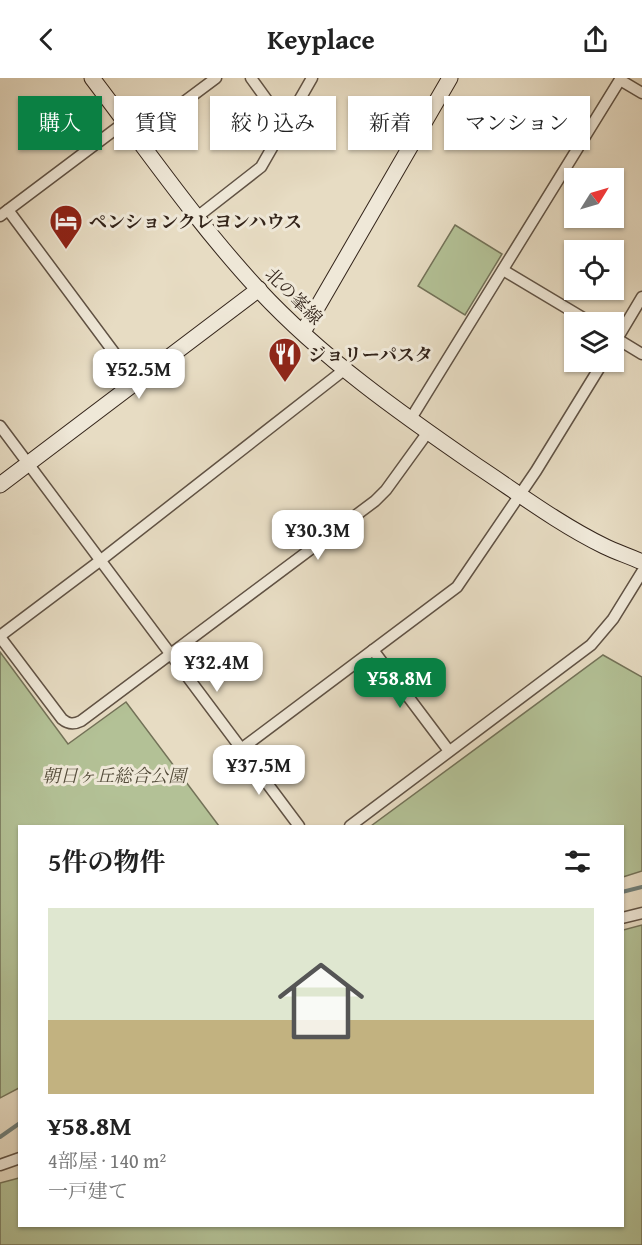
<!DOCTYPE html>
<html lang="ja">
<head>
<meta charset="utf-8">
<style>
	body { margin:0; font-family:"Gentium Book Plus","Noto Serif JP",serif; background:#f2f2f2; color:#222; height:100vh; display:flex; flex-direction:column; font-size:22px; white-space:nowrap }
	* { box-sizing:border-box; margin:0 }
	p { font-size:20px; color:#767676 }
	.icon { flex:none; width:33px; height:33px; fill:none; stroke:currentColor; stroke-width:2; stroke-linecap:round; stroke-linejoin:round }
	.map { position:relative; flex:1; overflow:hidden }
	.side { position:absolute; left:18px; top:747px; width:606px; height:402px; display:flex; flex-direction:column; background:#fff; border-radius:0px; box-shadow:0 2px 4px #0004 }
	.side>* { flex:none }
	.banner { position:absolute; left:18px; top:18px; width:606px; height:54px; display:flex; gap:12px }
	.needle { width:39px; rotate:53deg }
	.controls { position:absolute; left:564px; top:90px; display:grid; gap:12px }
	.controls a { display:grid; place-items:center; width:60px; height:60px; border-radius:0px; background:#fff; box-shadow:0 2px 4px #0004; font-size:30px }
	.price { position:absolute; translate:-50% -51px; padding:0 14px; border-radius:12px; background:#fff; color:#222; font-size:20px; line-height:39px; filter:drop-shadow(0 2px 3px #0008) }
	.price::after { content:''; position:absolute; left:50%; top:36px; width:18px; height:14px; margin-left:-9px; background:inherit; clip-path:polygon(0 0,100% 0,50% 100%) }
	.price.selected { background:#0b8043; color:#fff }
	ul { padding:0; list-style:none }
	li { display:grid; align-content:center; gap:12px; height:318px; padding:0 30px }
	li+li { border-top:2px solid #e0e0e0 }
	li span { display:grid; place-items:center; height:186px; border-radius:0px; color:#555 }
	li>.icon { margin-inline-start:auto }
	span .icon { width:108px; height:108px; fill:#fffc; stroke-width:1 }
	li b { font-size:26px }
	h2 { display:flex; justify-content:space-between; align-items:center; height:72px; padding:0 30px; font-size:26px }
	.tag { padding:0 21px; border-radius:0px; background:#fff; box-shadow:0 2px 4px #0004; font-size:21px; line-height:54px }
	.tag.selected { background:#0b8043; color:#fff }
	header { display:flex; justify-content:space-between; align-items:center; height:78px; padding:0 30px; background:#fff; font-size:27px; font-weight:700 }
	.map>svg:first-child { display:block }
</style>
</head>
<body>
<header><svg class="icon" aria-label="back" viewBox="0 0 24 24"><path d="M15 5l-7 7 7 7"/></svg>Keyplace<svg class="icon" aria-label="share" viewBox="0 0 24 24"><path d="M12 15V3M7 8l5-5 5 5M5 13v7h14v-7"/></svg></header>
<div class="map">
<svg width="642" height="1167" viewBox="0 0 642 1167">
	<rect width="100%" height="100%" fill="#e7dcc3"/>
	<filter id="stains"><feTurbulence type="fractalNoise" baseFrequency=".00333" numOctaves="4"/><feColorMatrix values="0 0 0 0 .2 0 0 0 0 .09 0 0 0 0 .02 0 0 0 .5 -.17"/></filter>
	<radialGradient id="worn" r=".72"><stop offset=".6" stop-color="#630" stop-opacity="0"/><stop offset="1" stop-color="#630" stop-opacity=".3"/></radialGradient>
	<g fill="#b3c196" stroke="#737258" stroke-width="1.5">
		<path d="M455 147 502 176 465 237 418 208Z"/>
		<path d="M0 574 68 666 126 624 219 748H20L19 1010 0 1020Z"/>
		<path d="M603 577 642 599V793L623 799 622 748H371Z"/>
		<path d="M642 847V1167H0V1105L19 1100 20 1148H622L623 852Z"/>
	</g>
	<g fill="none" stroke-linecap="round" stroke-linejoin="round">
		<g stroke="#6f7e79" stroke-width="4">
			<path d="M622 814 642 809"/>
			<path d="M0 1059 20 1045"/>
		</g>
		<defs>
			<g id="street">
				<path d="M251 0 285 47"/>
				<path d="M620 2 642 15"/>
				<path d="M137 59 216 0"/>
				<path d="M8 132 136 304"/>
				<path d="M0 138 125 44"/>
				<path d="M197 139 261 89 312 0"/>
				<path d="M503 192 590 244"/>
				<path d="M614 259 642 276"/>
				<path d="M614 266 642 219"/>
				<path d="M410 342 621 0"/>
				<path d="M0 348 299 748"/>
				<path d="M0 558 101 482 344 292"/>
				<path d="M0 559 62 641C68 646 73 647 81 643L375 423 386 412 428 354"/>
				<path d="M373 572 449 673"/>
				<path d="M241 671 457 509 536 393 603 284"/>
				<path d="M350 748 591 567 613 541 642 494"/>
				<path d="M622 840 642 835"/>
				<path d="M0 1087 20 1080"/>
			</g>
			<g id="secondary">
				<path d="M92 0C146 71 197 145 258 211 322 280 400 335 477 388 518 415 559 446 604 468 616 474 629 478 642 484"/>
				<path d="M303 254 450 0"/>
				<path d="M0 407 259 211"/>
			</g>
		</defs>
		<use href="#street" stroke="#605244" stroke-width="13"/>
		<use href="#secondary" stroke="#33241a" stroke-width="17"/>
		<use href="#street" stroke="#efe8d8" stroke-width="10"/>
		<use href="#secondary" stroke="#efe8d8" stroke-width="15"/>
	</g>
	<defs>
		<symbol id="hotel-pin" viewBox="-11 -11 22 30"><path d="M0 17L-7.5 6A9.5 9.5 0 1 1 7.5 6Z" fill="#8f2418" stroke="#efe8d8"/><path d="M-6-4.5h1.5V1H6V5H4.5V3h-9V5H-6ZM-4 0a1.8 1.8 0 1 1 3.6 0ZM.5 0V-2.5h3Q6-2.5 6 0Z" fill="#fff"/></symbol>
		<symbol id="restaurant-pin" viewBox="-11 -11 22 30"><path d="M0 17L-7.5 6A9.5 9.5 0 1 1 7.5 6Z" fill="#8f2418" stroke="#efe8d8"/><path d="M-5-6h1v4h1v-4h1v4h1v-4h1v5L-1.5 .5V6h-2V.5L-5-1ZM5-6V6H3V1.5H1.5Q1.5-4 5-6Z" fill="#fff"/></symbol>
	</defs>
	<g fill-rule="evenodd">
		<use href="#hotel-pin" x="47" y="124" width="38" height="52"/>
		<use href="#restaurant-pin" x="266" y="257" width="38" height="52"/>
	</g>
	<g text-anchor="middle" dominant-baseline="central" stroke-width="6" stroke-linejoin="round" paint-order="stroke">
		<g font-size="18" font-weight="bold" fill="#33241a" stroke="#efe8d8" text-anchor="start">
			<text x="89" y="143">ペンションクレヨンハウス</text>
			<text x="308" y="276">ジョリーパスタ</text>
		</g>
		<g font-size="18" fill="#33241a" stroke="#efe8d8">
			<text transform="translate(294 218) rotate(45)">北の峯線</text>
		</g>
		<g font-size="18" font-style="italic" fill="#534b39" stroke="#efe8d8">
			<text x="114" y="697">朝日ヶ丘総合公園</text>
		</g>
	</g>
	<rect width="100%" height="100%" filter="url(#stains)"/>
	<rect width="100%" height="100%" fill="url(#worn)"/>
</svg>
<div class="controls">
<a><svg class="needle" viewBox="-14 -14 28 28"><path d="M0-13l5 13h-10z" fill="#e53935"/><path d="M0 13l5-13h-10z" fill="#767676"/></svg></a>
<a><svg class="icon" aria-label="locate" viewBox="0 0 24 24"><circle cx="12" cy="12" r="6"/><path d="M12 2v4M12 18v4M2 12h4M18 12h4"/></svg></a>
<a><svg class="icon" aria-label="layers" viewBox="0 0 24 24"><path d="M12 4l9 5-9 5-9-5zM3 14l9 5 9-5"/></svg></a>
</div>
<b class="price" style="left:139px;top:322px">¥52.5M</b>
<b class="price" style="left:318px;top:483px">¥30.3M</b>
<b class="price" style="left:217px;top:615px">¥32.4M</b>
<b class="price selected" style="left:400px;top:631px">¥58.8M</b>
<b class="price" style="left:259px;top:718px">¥37.5M</b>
<div class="banner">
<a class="tag selected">購入</a>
<a class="tag">賃貸</a>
<a class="tag">絞り込み</a>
<a class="tag">新着</a>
<a class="tag">マンション</a>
</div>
<section class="side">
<h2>5件の物件<svg class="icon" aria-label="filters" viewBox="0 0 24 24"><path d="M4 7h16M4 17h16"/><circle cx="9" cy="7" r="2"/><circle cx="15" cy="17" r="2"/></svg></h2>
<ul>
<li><span style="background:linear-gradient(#dfe7d0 60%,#c2b280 0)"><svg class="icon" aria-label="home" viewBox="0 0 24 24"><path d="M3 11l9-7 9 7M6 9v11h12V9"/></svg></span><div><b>¥58.8M</b><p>4部屋 · 140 m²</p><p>一戸建て</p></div></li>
</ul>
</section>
</div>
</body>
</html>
